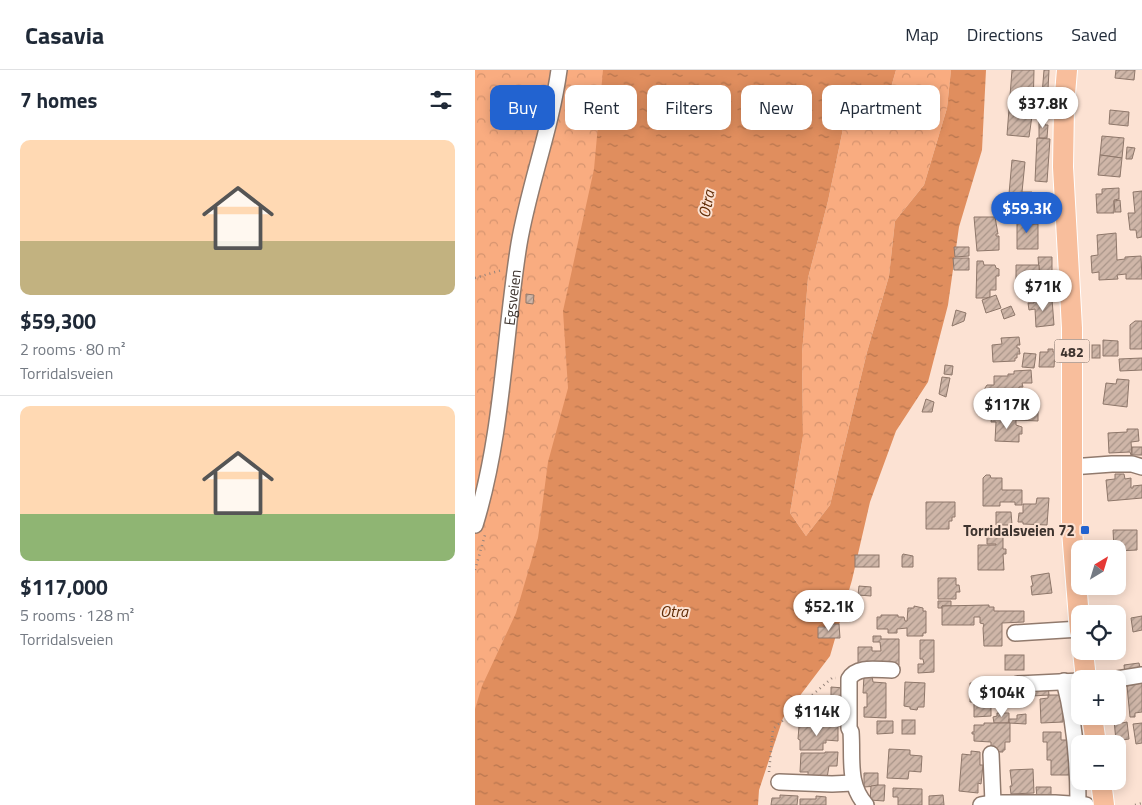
<!DOCTYPE html>
<html lang="en">
<head>
<meta charset="utf-8">
<style>
	body { margin:0; font-family:"Titillium Web",sans-serif; background:#f2f2f3; color:#1f2937; height:100vh; display:flex; flex-direction:column; font-size:19px; white-space:nowrap }
	* { box-sizing:border-box; margin:0 }
	p { font-size:16px; color:#747a83 }
	.icon { flex:none; width:28px; height:28px; fill:none; stroke:currentColor; stroke-width:2; stroke-linecap:round; stroke-linejoin:round }
	.map { position:relative; flex:1; overflow:hidden }
	.drawer { display:flex; flex-direction:column; background:#fff; width:475px }
	.drawer>* { flex:none }
	.hud { position:absolute; left:15px; top:15px; width:475px; height:45px; display:flex; gap:10px }
	.needle { width:32px; rotate:38deg }
	.buttons { position:absolute; left:596px; top:470px; display:grid; gap:10px }
	.buttons a { display:grid; place-items:center; width:55px; height:55px; border-radius:10px; background:#fff; box-shadow:0 2px 12px #0003; font-size:25px }
	.price { position:absolute; translate:-50% -42px; padding:0 11px; border-radius:18px; background:#fff; color:#222; font-size:16px; line-height:32px; filter:drop-shadow(0 1px 2px #0008) }
	.price::after { content:''; position:absolute; left:50%; top:30px; width:15px; height:11px; margin-left:-8px; background:inherit; clip-path:polygon(0 0,100% 0,50% 100%) }
	.price.selected { background:#2263d0; color:#fff }
	ul { padding:0; list-style:none }
	li { display:grid; align-content:center; gap:10px; height:265px; padding:0 20px }
	li+li { border-top:1px solid #e0e1e3 }
	li span { display:grid; place-items:center; height:155px; border-radius:10px; color:#555 }
	li>.icon { margin-inline-start:auto }
	span .icon { width:90px; height:90px; fill:#fffc; stroke-width:1 }
	li b { font-size:21px }
	h2 { display:flex; justify-content:space-between; align-items:center; height:60px; padding:0 20px; font-size:21px }
	.tag { padding:0 18px; border-radius:10px; background:#fff; box-shadow:0 2px 12px #0003; font-size:18px; line-height:45px }
	.tag.selected { background:#2263d0; color:#fff }
	header { display:flex; align-items:center; gap:30px; box-sizing:border-box; height:70px; padding:0 25px; background:#fff; border-bottom:1px solid #e0e1e3 }
	header strong { font-size:24px }
	nav { display:flex; gap:28px; margin-inline-start:auto; font-size:18px }
	main { display:flex; flex:1; min-height:0 }
	.map>svg:first-child { display:block }
</style>
</head>
<body>
<header>
<strong>Casavia</strong>
<nav><a>Map</a><a>Directions</a><a>Saved</a></nav>
</header>
<main>
<section class="drawer">
<h2>7 homes<svg class="icon" aria-label="filters" viewBox="0 0 24 24"><path d="M4 7h16M4 17h16"/><circle cx="9" cy="7" r="2"/><circle cx="15" cy="17" r="2"/></svg></h2>
<ul>
<li><span style="background:linear-gradient(#ffd9b3 65%,#c2b280 0)"><svg class="icon" aria-label="home" viewBox="0 0 24 24"><path d="M3 11l9-7 9 7M6 9v11h12V9"/></svg></span><div><b>$59,300</b><p>2 rooms · 80 m²</p><p>Torridalsveien</p></div></li>
<li><span style="background:linear-gradient(#ffd9b3 70%,#8fb573 0)"><svg class="icon" aria-label="home" viewBox="0 0 24 24"><path d="M3 11l9-7 9 7M6 9v11h12V9"/></svg></span><div><b>$117,000</b><p>5 rooms · 128 m²</p><p>Torridalsveien</p></div></li>
</ul>
</section>
<div class="map">
<svg width="667" height="735" viewBox="0 0 667 735">
	<defs>
		<pattern id="forest-crowns" width="20" height="18" patternUnits="userSpaceOnUse" patternTransform="scale(1.25)"><rect width="20" height="18" fill="#f9ac80"/><path d="M2 6a3 3 0 1 1 6 0M12 15a3 3 0 1 1 6 0" fill="none" stroke="#d6946f"/></pattern>
		<pattern id="water-ripples" width="26" height="14" patternUnits="userSpaceOnUse" patternTransform="scale(1.25)"><rect width="26" height="14" fill="#e08e5e"/><path d="M2 4q2-2 4 0t4 0M15 11q2-2 4 0t4 0" fill="none" stroke="#b7754e"/></pattern>
		<pattern id="building-hatch" width="6" height="6" patternUnits="userSpaceOnUse" patternTransform="scale(1.25)"><rect width="6" height="6" fill="#cfb6a8"/><path d="M-1 1l2-2M0 6l6-6M5 7l2-2" fill="none" stroke="#a99589"/></pattern>
	</defs>
	<rect width="100%" height="100%" fill="#fce2d3"/>
	<g fill="url(#forest-crowns)">
		<path d="M0 0H223L0 735Z"/>
		<path d="M421 0H476L472 38 449 115 420 151 414 206 392 282 355 435 331 466 315 443 328 366 327 284 333 208 353 131 369 54 387 40 411 35Z"/>
	</g>
	<path fill="url(#water-ripples)" d="M128 0H421L411 35 387 40 369 54 353 131 333 208 327 284 328 366 315 443 331 466 355 435 392 282 414 206 420 151 449 115 472 38 476 0H511L507 80 484 157 473 235 453 312 421 361 395 432 377 510 355 586 308 648 284 720 283 735H0V639L7 616 41 543 63 468 73 392 93 318 88 241 119 99Z"/>
	<g fill="url(#building-hatch)" stroke="#8e776a">
		<path d="M537 0H559L558 40H565L564 47 557 46 554 67 532 65Z"/>
		<path d="M569 0H574L572 38 566 37Z"/>
		<path d="M641 0H660L659 10 640 8Z"/>
		<path d="M635 40 654 42 653 56 634 54Z"/>
		<path d="M564 49 570 50V55H573L572 68H564Z"/>
		<path d="M627 66 649 68 647 88 625 85Z"/>
		<path d="M562 68 575 69 572 112 560 111Z"/>
		<path d="M652 77 660 78 657 89H651Z"/>
		<path d="M625 85 647 88 645 107 623 105Z"/>
		<path d="M537 90 550 92 547 122H557V136L543 135 544 125 534 124Z"/>
		<path d="M644 118V129L639 130V143H622L621 124H627V119Z"/>
		<path d="M667 121V167L662 168 661 160H655L653 143H660L658 122Z"/>
		<path d="M645 130 646 142H640L639 131Z"/>
		<path d="M542 136 556 138 555 146 542 145Z"/>
		<path d="M499 147H520L523 164H521V166H524V180L502 181Z"/>
		<path d="M542 147H555L556 154H563V179H542Z"/>
		<path d="M641 163 642 190 650 189V187L666 186 667 209H651V204L642 205 643 209 624 210V202L617 203 616 186 623 185 622 165Z"/>
		<path d="M479 177H494V186L480 187Z"/>
		<path d="M563 187H577V201H564Z"/>
		<path d="M478 188H494V200H479Z"/>
		<path d="M502 191H508L509 195H520L521 198 524 199V206H521V220H515V227L511 228H501Z"/>
		<path d="M541 195H564L565 219H541Z"/>
		<path d="M51 224 59 225 58 234 51 233Z"/>
		<path d="M521 225 526 238 511 243 507 230Z"/>
		<path d="M577 229 579 255 561 257 560 239 554 240 553 233H559V231Z"/>
		<path d="M536 236 540 245 529 249 526 240Z"/>
		<path d="M481 240 491 243 489 251 477 256Z"/>
		<path d="M660 251H667V279H655V255Z"/>
		<path d="M544 267 545 275H542V278H544L545 284H542V288H540V291L518 292 517 275 527 274 526 268Z"/>
		<path d="M628 270 643 271V286H628Z"/>
		<rect x="617" y="275" width="8" height="13"/>
		<path d="M573 279H578V282H580L579 297H564L565 282H573Z"/>
		<path d="M549 283 561 284 559 298 547 297Z"/>
		<path d="M667 288V300L645 301 644 289Z"/>
		<path d="M470 295 478 296 477 305 469 304Z"/>
		<path d="M556 300 557 313H547L548 317H544L545 325 522 326V330H510V318L512 315H519V306H533V304H539V301Z"/>
		<path d="M467 307 475 308 471 327 464 324Z"/>
		<path d="M642 309 654 310 652 337 628 334 631 313 641 314Z"/>
		<path d="M451 329 459 332 457 342H447Z"/>
		<path d="M563 334V351L541 350V349L530 348 533 336Z"/>
		<path d="M517 346 541 349V355L547 357V364H544V372L520 371 521 352H516Z"/>
		<path d="M652 359H663L664 371 656 372 657 385H656L655 382 634 383 633 363 652 362Z"/>
		<rect x="657" y="377" width="10" height="8"/>
		<path d="M640 404H649L650 409 656 408V418H658V416L667 415V428L633 431 631 410 640 409Z"/>
		<path d="M511 405H515L516 408H527V420H547V435H540V432H525V436H508V408Z"/>
		<path d="M562 428H574L572 455 548 454V452H543L544 443H548V434H561Z"/>
		<path d="M451 432H480V447H477V451H474V459H451Z"/>
		<path d="M521 442H536L537 455H521Z"/>
		<path d="M638 460H662V480L642 481V479H639Z"/>
		<path d="M512 466H528V479H531V484H528L529 500H503V475H521V474H512Z"/>
		<path d="M428 484 438 486V497H427V486Z"/>
		<rect x="380" y="485" width="24" height="12"/>
		<path d="M574 503 577 523 557 525 556 516H558L556 506Z"/>
		<path d="M463 508H481V515H484L485 522H481V529H463Z"/>
		<path d="M384 516 396 517V526L383 525Z"/>
		<path d="M463 531H476V536H467V538H463Z"/>
		<path d="M514 535V537H519V541H549V552L527 553V576H509L508 558 509 554 505 553V547H499V555H467V536Z"/>
		<path d="M439 536 448 538V541H451V563H448V566H432V558L422 559V563H413V559H402V547H406V545H423V547H429L430 551H432L433 538H439Z"/>
		<path d="M667 546V560L658 562 656 548Z"/>
		<path d="M354 554H364L365 568H343V557H354Z"/>
		<path d="M398 566H406V569H424V595L383 594V577H397V581H406L405 572H398Z"/>
		<path d="M445 570H459V602L443 603V594H449L448 589H445Z"/>
		<rect x="530" y="585" width="19" height="15"/>
		<path d="M664 593 666 602 650 605 649 595Z"/>
		<path d="M389 606H397L398 612 411 613V648L389 647V637H392V623H388Z"/>
		<path d="M503 608H517V613H526V632H516V646L499 647V632H495V613H503Z"/>
		<path d="M430 612 450 613 449 637H443L442 640 435 639V637L429 636Z"/>
		<path d="M667 613V642L660 643V647H655L652 616Z"/>
		<path d="M557 615H573L574 625 557 626Z"/>
		<path d="M356 617 369 618 367 656 346 655V646H343V636H346L347 626H356Z"/>
		<path d="M573 625H587L588 652 566 653 565 629 573 628Z"/>
		<path d="M522 643H534V653H519L518 647 522 646Z"/>
		<path d="M551 644V654L534 653V649H542V645Z"/>
		<path d="M647 649V653L652 652 654 669 641 671 639 650Z"/>
		<rect x="427" y="650" width="13" height="14"/>
		<path d="M402 651H418V663L402 664Z"/>
		<path d="M509 653H535V672H530V680H528V682H524L523 680H516V672L499 671V664H497V662H499V655H509Z"/>
		<path d="M667 653V673L661 674 658 654Z"/>
		<path d="M324 656H363V671L351 670V673H348V680H325V670L323 669Z"/>
		<path d="M568 662H586V670H593L594 705H576V690H572V672H568Z"/>
		<path d="M414 679 435 680V685L447 686 446 702 434 701 433 709 412 708Z"/>
		<path d="M496 681 505 682V695H508L506 714 503 713V723L484 721 487 684 496 685Z"/>
		<path d="M350 682H363L362 696H354L352 708H333V702H325L326 683H350Z"/>
		<path d="M558 699 559 723 536 724 535 716H537L535 700Z"/>
		<path d="M389 703H403V716L389 717Z"/>
		<path d="M403 715H410L409 731 395 730 396 716Z"/>
		<path d="M561 717H576V726L562 727Z"/>
		<path d="M418 718 447 719V735H423V727H418Z"/>
		<path d="M305 725 323 726 322 735H296L297 728H305Z"/>
		<path d="M468 725 469 735H454V726Z"/>
		<path d="M341 726 351 727V735H325V729H341Z"/>
	</g>
	<g fill="none" stroke-linecap="round" stroke-linejoin="round">
		<defs>
			<g id="minor">
				<path d="M596 397 637 394H657L667 397"/>
				<path id="s1" d="M0 455C28 364 29 267 44 174 54 115 76 59 84 0"/>
				<path d="M540 563 605 559"/>
				<path d="M642 609 667 605"/>
				<path d="M589 611C599 648 603 695 603 733"/>
				<path d="M543 614 605 611"/>
				<path d="M516 684 518 733"/>
				<path d="M304 712 357 714 378 713"/>
				<path d="M391 735C372 714 378 688 376 662L374 658V609C382 595 403 600 417 600"/>
				<path d="M506 735 518 733H580L611 735"/>
			</g>
			<g id="major">
				<path d="M592 0 589 36 588 97 597 258V461L605 561"/>
				<path d="M608 581 611 609"/>
				<path d="M617 646 621 674"/>
				<path d="M626 711 629 735"/>
			</g>
		</defs>
		<use href="#minor" stroke="#917a6d" stroke-width="18"/>
		<use href="#major" stroke="#fff" stroke-width="22"/>
		<g stroke="#95837a" stroke-width="2.5" stroke-dasharray="1 4" stroke-linecap="butt">
			<path d="M0 208 27 200"/>
			<path d="M0 500 10 465"/>
			<path d="M294 702 298 659 357 608H361"/>
			<path d="M660 735 667 733"/>
		</g>
		<use href="#minor" stroke="#fff" stroke-width="15"/>
		<use href="#major" stroke="#f8be9c" stroke-width="20"/>
	</g>
	<rect fill="#2263d0" stroke="#fce2d3" stroke-width="2" x="605" y="455" width="10" height="10" rx="2.5"/>
	<g text-anchor="middle" dominant-baseline="central" stroke-width="4" stroke-linejoin="round" paint-order="stroke">
		<rect fill="#fce2d3" stroke="#766860" stroke-width="1" x="579.5" y="269.5" width="35" height="23" rx="4"/>
		<g font-size="14" font-weight="bold" fill="#3d332e">
			<text x="597" y="281">482</text>
		</g>
		<g font-size="15" fill="#3d332e" stroke="#fce2d3">
			<text stroke="none"><textPath href="#s1" startOffset="231">Egsveien</textPath></text>
		</g>
		<g font-size="15" font-weight="bold" fill="#3d332e" stroke="#fce2d3" text-anchor="end">
			<text x="600" y="460">Torridalsveien 72</text>
		</g>
		<g font-size="16" font-style="italic" fill="#602c06" stroke="#fce2d3">
			<text transform="translate(231 134) rotate(-79)">Otra</text>
			<text x="199" y="541">Otra</text>
		</g>
	</g>
</svg>
<div class="buttons">
<a><svg class="needle" viewBox="-14 -14 28 28"><path d="M0-13l5 13h-10z" fill="#e53935"/><path d="M0 13l5-13h-10z" fill="#747a83"/></svg></a>
<a><svg class="icon" aria-label="locate" viewBox="0 0 24 24"><circle cx="12" cy="12" r="6"/><path d="M12 2v4M12 18v4M2 12h4M18 12h4"/></svg></a>
<a>+</a>
<a>−</a>
</div>
<b class="price" style="left:568px;top:59px">$37.8K</b>
<b class="price selected" style="left:552px;top:164px">$59.3K</b>
<b class="price" style="left:568px;top:242px">$71K</b>
<b class="price" style="left:532px;top:360px">$117K</b>
<b class="price" style="left:354px;top:562px">$52.1K</b>
<b class="price" style="left:527px;top:648px">$104K</b>
<b class="price" style="left:342px;top:667px">$114K</b>
<div class="hud">
<a class="tag selected">Buy</a>
<a class="tag">Rent</a>
<a class="tag">Filters</a>
<a class="tag">New</a>
<a class="tag">Apartment</a>
</div>
</div>
</main>
</body>
</html>
